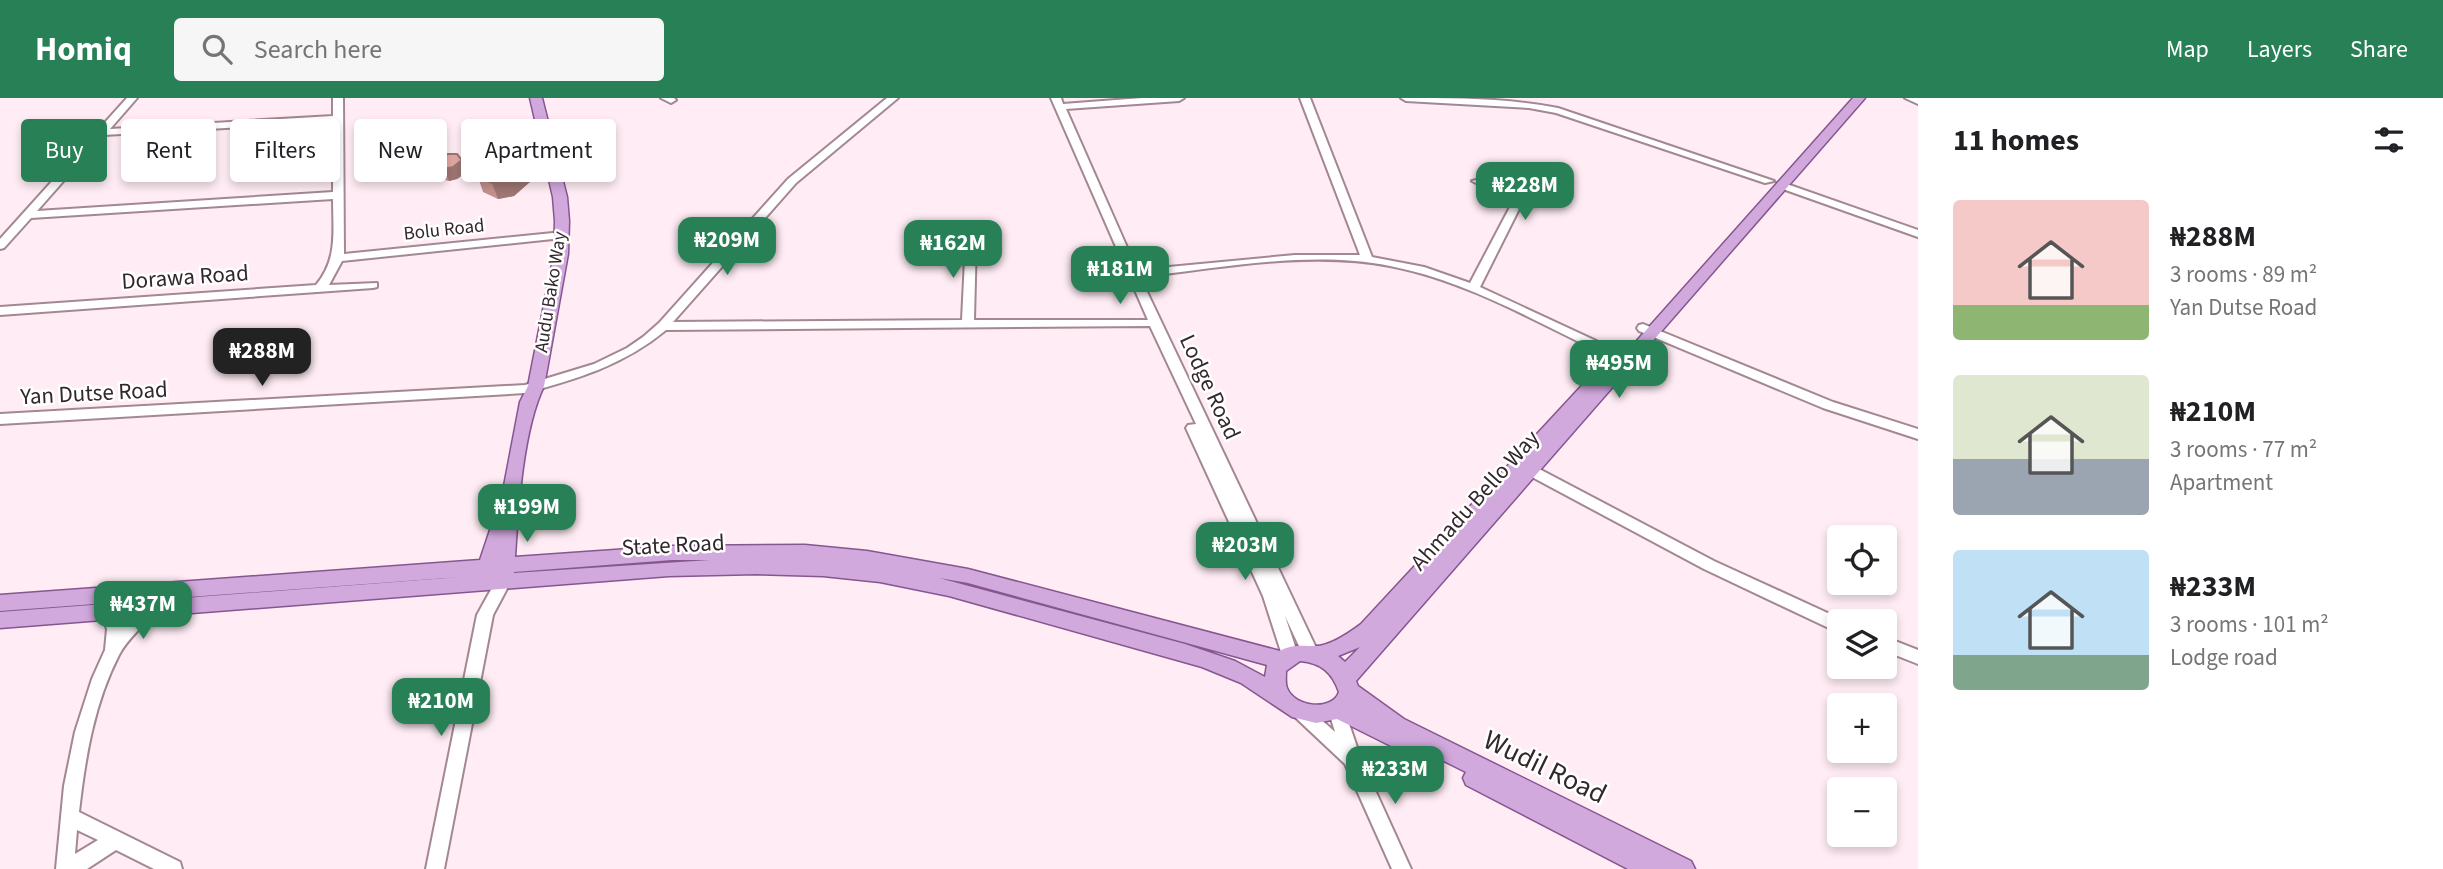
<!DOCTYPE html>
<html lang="en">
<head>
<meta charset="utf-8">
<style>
	body { margin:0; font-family:"Source Sans 3",sans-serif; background:#f6f6f6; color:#202124; height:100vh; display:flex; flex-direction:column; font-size:26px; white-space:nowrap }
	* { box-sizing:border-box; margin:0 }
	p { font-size:23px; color:#757577 }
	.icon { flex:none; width:38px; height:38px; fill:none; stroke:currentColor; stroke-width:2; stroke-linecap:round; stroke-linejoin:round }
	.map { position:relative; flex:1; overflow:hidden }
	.side { display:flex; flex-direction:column; background:#fff; width:525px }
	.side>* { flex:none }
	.hud { position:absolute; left:21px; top:21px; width:665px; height:63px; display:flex; gap:14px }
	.controls { position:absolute; left:1827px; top:427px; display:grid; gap:14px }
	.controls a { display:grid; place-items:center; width:70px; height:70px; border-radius:7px; background:#fff; box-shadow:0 4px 10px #0003; font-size:35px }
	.price { position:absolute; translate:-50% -60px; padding:0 16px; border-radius:14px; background:#288156; color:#fff; font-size:23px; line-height:46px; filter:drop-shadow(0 2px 4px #0008) }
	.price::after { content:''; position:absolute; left:50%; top:42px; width:21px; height:16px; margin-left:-10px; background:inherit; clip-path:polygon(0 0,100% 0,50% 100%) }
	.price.selected { background:#222; color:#fff }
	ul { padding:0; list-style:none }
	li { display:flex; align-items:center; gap:21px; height:175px; padding:0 35px }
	li span { display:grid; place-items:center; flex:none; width:196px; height:140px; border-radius:7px; color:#555 }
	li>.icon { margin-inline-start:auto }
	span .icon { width:84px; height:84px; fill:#fffc; stroke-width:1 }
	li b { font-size:30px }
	h2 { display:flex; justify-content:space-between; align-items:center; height:84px; padding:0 35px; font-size:30px }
	.chip { padding:0 24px; border-radius:7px; background:#fff; box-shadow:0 4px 10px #0003; font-size:24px; line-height:63px }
	.chip.selected { background:#288156; color:#fff }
	header { display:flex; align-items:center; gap:42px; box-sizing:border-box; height:98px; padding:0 35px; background:#288156; color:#fff }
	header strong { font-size:33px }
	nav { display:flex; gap:38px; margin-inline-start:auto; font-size:24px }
	.search { width:490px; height:63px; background:#f6f6f6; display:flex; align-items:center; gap:18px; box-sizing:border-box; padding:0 24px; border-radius:7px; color:#757577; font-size:26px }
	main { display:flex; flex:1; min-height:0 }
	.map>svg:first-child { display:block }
</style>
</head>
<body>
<header>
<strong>Homiq</strong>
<div class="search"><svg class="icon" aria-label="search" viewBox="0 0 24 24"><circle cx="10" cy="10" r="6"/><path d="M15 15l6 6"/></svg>Search here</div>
<nav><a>Map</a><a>Layers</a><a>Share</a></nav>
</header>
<main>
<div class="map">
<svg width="1918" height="771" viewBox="0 0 1918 771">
	<rect width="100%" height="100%" fill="#ffecf4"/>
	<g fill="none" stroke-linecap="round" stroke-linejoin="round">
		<defs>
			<g id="minor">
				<path d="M127 0H137L110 31 333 18V0H343L344 156 553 135 558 138 553 141 342 163 329 187 377 185V189L373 190 0 217V209L316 187C338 161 333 133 333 101L31 120 4 150 0 151V141ZM333 24V94L37 113 104 37Z"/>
				<path d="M661 0H674L676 2 671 5Z"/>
				<path d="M887 0H898L796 85 673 224 962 222 966 140 971 137 976 140 974 222H1148L1051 0H1061L1063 6 1142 0H1184L1179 3 1066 11 1137 172 1295 157H1360L1300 0H1310L1372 159 1424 169 1470 185 1510 109 1503 98 1472 83 1481 81 1511 94 1520 109 1480 189 1633 260 1635 263 1633 266H1625C1548 231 1473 184 1390 168 1309 152 1221 170 1140 179L1319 556 1317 561 1311 563 1305 561 1285 518 1298 557 1296 562 1290 564 1284 562 1282 557 1263 498 1186 330 1188 327 1196 326 1150 228 666 232C624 267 577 281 525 295L0 326V316L525 287 594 266 627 250 643 239 659 225 788 81Z"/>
				<path d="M1401 0C1454 0 1507 0 1558 10L1774 83 1765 85 1556 15 1529 10 1406 3Z"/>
				<path d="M1905 0H1918V6Z"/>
				<path d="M1781 84 1918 132V139L1777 89V85Z"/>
				<path d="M1643 226 1833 304 1918 331V341L1823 310 1639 233 1637 230 1639 227Z"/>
				<path d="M1522 362 1714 463 1845 523H1839V533L1833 532 1704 471 1517 371 1515 367 1517 363Z"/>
				<path d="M503 477 508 479 511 483 493 517 444 771H426L477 517 498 479Z"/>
				<path d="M148 504 153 506 156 510C146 527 128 539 119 557 94 605 85 661 79 714L180 764 182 771H154L116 752 87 771H56L64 688 75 634 92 581 105 552 107 531 100 514 102 510 108 508 114 510 122 528 143 506ZM77 732 98 742 75 756Z"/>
				<path d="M1885 539 1918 552V566L1885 553Z"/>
				<path d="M1337 607 1343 609 1345 614 1361 661 1411 771H1392L1345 666 1296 620 1294 615 1296 610 1302 608 1308 610 1335 634 1329 614 1331 609Z"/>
			</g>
			<path id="major" d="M530 0H542L567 99 569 123 568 156 544 288C523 331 518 411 515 459L672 448 805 447 867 453 968 471 1280 553C1292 546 1301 548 1314 548 1329 549 1349 535 1361 526L1587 282 1593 281 1600 284 1853 0H1865L1356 583 1358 588 1404 621 1691 763 1695 771H1628L1466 687 1463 680 1466 674 1414 648 1413 652 1405 655 1337 621 1316 625 1292 619 1241 585 1202 569 949 498 880 484 823 478 757 476 669 478 0 530V514L474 478 0 513V497L480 462 494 420 499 414 520 304 528 288 554 156 555 123 553 99ZM672 462H710L514 475V474ZM939 480 968 485 1267 567 1265 579 1235 563 1185 546ZM1360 549 1345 564 1338 558ZM1300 563C1321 565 1332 574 1339 594 1332 614 1294 609 1287 590 1285 585 1286 578 1286 573Z"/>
		</defs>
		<use href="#minor" stroke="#a38792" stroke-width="4"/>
		<use href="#major" stroke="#865690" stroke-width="3"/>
		<use href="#minor" fill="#fff" fill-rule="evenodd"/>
		<use href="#major" fill="#d1a9dd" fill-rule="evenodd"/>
	</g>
	<g fill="#c2918d">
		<path d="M433 68 467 74 457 81 449 83 438 80Z"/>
		<path d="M476 73 531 78V83L514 98 498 101 483 94Z"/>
	</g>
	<g fill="#9e7673">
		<path d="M462 62 467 74 457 81 449 83 444 71Z"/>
		<path d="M526 62 531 78V83L514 98 498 101 492 85Z"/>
	</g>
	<g fill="#e2a9a4" stroke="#9e7673" stroke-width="2">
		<path d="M448 56H457L462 62 453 69 444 71 433 68 432 63Z"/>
		<path d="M519 58 526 62V67L509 82 492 85 477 78 476 73 479 65Z"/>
	</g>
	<g text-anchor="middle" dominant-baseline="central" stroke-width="5" stroke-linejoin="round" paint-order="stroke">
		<g font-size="19" fill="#32272c" stroke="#fff">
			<text transform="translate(444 132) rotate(-6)">Bolu Road</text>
			<text transform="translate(551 194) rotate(-81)">Audu Bako Way</text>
		</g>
		<g font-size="23" fill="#32272c" stroke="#fff">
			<text transform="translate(185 179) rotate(-4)">Dorawa Road</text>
			<text transform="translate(1210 289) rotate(65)">Lodge Road</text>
			<text transform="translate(94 295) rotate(-3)">Yan Dutse Road</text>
			<text transform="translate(1475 402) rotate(-48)">Ahmadu Bello Way</text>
			<text transform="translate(673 447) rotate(-3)">State Road</text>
		</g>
		<g font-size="28" fill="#32272c" stroke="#fff">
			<text transform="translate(1545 669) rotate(26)">Wudil Road</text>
		</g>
	</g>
</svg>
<div class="controls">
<a><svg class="icon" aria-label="locate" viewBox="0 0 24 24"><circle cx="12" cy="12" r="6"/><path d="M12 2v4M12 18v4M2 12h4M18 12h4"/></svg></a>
<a><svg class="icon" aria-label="layers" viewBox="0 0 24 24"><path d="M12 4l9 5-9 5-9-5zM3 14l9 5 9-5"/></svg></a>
<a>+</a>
<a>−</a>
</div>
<b class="price" style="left:1525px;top:124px">₦228M</b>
<b class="price" style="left:727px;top:179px">₦209M</b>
<b class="price" style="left:953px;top:182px">₦162M</b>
<b class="price" style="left:1120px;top:208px">₦181M</b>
<b class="price selected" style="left:262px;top:290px">₦288M</b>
<b class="price" style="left:1619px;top:302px">₦495M</b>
<b class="price" style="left:527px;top:446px">₦199M</b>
<b class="price" style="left:1245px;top:484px">₦203M</b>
<b class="price" style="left:143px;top:543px">₦437M</b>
<b class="price" style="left:441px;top:640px">₦210M</b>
<b class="price" style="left:1395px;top:708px">₦233M</b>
<div class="hud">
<a class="chip selected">Buy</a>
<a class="chip">Rent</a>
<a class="chip">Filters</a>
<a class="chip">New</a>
<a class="chip">Apartment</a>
</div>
</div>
<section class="side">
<h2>11 homes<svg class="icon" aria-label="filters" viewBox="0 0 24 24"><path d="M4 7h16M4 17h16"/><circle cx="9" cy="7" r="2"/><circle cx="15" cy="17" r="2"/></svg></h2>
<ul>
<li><span style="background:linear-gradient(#f6c9c9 75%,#8fb573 0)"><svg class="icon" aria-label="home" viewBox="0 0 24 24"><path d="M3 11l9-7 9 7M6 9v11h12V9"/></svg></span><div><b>₦288M</b><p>3 rooms · 89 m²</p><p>Yan Dutse Road</p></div></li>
<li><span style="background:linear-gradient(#dfe7d0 60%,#9aa5b1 0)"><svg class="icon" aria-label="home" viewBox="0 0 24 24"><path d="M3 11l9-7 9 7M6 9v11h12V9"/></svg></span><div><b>₦210M</b><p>3 rooms · 77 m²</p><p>Apartment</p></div></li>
<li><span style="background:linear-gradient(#bfe0f5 75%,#7fa58c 0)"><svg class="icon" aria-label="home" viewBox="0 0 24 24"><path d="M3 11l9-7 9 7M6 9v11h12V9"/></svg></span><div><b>₦233M</b><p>3 rooms · 101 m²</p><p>Lodge road</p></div></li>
</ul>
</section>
</main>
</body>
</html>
